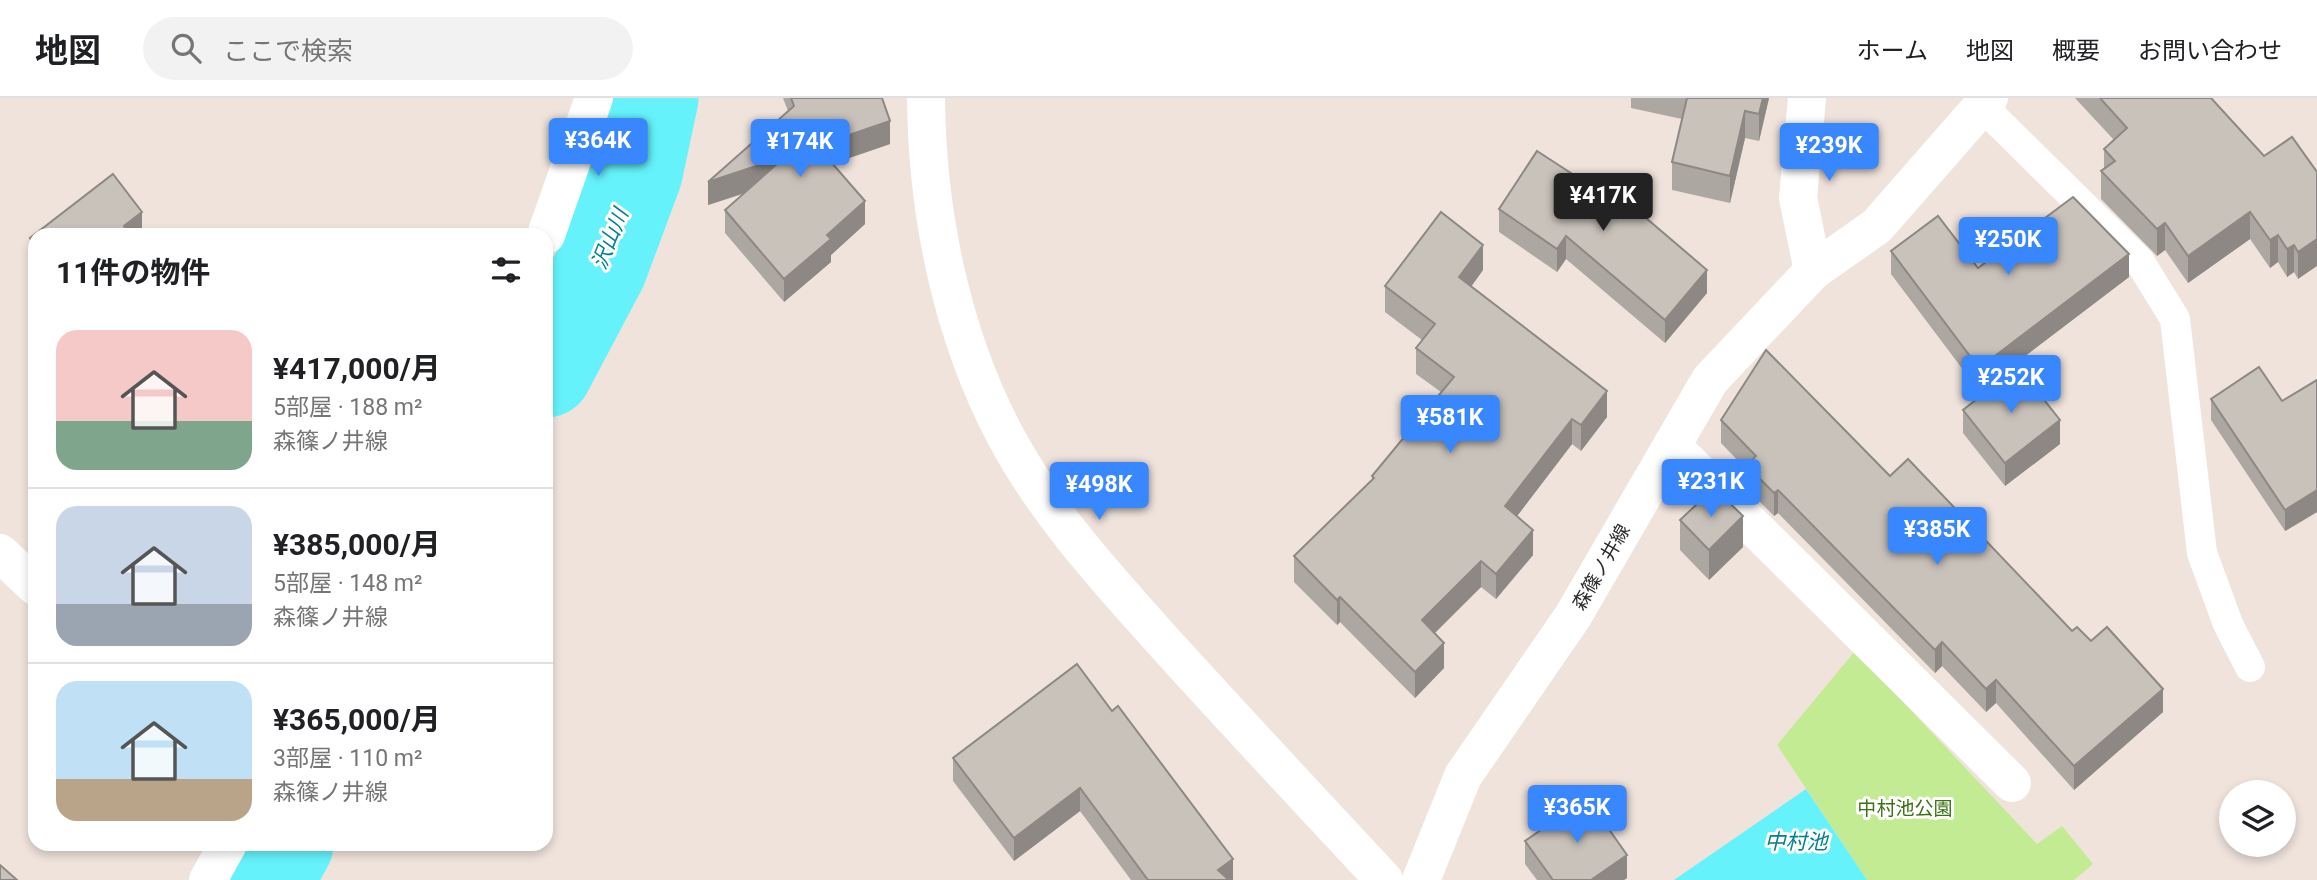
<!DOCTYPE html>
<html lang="ja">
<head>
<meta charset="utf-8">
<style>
	body { margin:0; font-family:Roboto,"Noto Sans JP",sans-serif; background:#f2f2f2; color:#202124; height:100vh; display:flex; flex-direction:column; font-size:26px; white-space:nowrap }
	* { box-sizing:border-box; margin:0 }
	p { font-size:23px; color:#757577 }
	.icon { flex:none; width:38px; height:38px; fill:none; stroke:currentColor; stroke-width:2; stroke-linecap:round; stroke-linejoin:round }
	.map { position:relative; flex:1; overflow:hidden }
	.sheet { position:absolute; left:28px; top:130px; width:525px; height:623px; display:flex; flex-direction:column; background:#fff; border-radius:21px; box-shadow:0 4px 10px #0003 }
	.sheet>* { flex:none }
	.fabs { position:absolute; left:2219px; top:682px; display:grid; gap:14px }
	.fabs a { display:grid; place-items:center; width:77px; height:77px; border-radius:50%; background:#fff; box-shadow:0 4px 10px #0003; font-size:35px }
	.price { position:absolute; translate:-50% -60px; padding:0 16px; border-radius:7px; background:#3987ff; color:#fff; font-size:23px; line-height:46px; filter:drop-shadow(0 2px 4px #0008) }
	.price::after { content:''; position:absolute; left:50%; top:42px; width:21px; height:16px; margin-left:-10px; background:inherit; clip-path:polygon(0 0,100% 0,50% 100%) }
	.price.selected { background:#222; color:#fff }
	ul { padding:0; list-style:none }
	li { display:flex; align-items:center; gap:21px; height:175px; padding:0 28px }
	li+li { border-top:2px solid #e0e0e0 }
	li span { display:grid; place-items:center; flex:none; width:196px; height:140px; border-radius:21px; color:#555 }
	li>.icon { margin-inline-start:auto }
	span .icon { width:84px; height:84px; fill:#fffc; stroke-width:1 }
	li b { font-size:30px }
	h2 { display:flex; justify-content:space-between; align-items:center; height:84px; padding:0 28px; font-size:30px }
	header { display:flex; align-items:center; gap:42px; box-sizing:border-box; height:98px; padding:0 35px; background:#fff; border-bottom:2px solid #e0e0e0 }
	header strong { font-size:33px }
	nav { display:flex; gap:38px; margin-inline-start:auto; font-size:24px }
	.search { width:490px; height:63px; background:#f2f2f2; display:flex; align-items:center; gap:18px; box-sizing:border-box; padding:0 24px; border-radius:38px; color:#757577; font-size:26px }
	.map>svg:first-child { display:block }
</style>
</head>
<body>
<header>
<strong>地図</strong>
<div class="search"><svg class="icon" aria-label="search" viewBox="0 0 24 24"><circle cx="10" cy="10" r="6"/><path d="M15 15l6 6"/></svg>ここで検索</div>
<nav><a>ホーム</a><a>地図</a><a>概要</a><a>お問い合わせ</a></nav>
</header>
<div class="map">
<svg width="2317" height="782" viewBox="0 0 2317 782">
	<rect width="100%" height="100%" fill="#efe3dc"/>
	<path fill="#c3eb93" d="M1855 553 2037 746 2062 728 2093 766 2074 782H1867L1777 647Z"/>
	<path fill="#65f2fb" d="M1806 691 1867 782H1674Z"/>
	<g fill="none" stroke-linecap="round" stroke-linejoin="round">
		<g stroke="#65f2fb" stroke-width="93">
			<path d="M546 273 601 169 636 75 652 0"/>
			<path d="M267 782 287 746"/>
		</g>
		<path stroke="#fff" stroke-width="30" d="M1983 9 2140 164 2175 221 2202 455 2228 526 2250 569"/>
		<g stroke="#fff" stroke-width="38">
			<path d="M1807 0 1798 100 1813 173"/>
			<path d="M546 137 594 0"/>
			<path d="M1672 348 2012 685"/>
			<path d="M0 455 35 488"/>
			<path d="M208 782 228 746"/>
		</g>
		<g stroke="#fff" stroke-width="38">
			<path d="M926 0C927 114 951 235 1005 337 1048 418 1111 485 1172 553 1242 630 1313 706 1384 782"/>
			<path d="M1421 782 1463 678 1573 518 1710 282 1813 173 1877 128 1989 0"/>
		</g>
	</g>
	<g fill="#ada7a1">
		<path d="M783 0H882L890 46 832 66 865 126 831 157V164L784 204 725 135V112L743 96 708 107 788 13Z"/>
		<path d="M1631 0H1769L1759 43 1745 40 1730 105 1672 92V64L1682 21 1631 10Z"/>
		<path d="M2075 0H2211L2264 58 2317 74 2298 181 2294 174 2287 179 2278 164 2270 170 2250 141 2188 185 2165 152 2157 158 2101 101V73L2104 71V51L2114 42Z"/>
		<path d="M113 76 142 114V136H35V171L30 164V140Z"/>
		<path d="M1499 111 1707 195 1665 245 1566 161 1557 174 1499 134Z"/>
		<path d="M1891 153 1978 170 2129 179 1979 293 1891 176Z"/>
		<path d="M1483 172 1471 189 1607 319 1581 353 1572 346 1517 418 1533 457 1496 501 1481 489 1434 535 1444 570 1415 600 1340 524 1337 527 1294 484V458L1372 382V378L1441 294 1416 276V250L1422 242 1385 214V188Z"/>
		<path d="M2317 282V414L2285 433 2211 322V301L2282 303Z"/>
		<path d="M1963 312 2060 346 2005 388 1963 335Z"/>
		<path d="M1721 322 1890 378 2072 533 2091 543 2163 614 2074 692 1996 605 1986 614 1942 568 1935 575 1778 415 1774 418 1746 390V371L1721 345Z"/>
		<path d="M1680 422 1743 449 1709 482 1680 452Z"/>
		<path d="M1077 566 1233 782H1131L1080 713 1014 763 953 683V660Z"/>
		<path d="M1525 743 1627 780 1624 782H1537L1525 766Z"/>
	</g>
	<g fill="#8d8883">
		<path d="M1763 0H1769L1759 43V16Z"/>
		<path d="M1745 13V40L1730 105V78Z"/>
		<path d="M890 23V46L817 71V48Z"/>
		<path d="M786 58V81L708 107V84Z"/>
		<path d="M865 103V126L831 157V164L784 204V181L827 137Z"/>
		<path d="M142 114V136H124V128Z"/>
		<path d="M2250 114V141L2188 185V158Z"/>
		<path d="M2165 125V152L2157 158V131Z"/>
		<path d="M2278 137V164L2270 170V142Z"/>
		<path d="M1566 138V161L1557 174V151Z"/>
		<path d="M2317 141V168L2298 181V154Z"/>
		<path d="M1483 147V172L1459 205V179Z"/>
		<path d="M2294 147V174L2287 179V151Z"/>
		<path d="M2129 156V179L1979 293V270Z"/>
		<path d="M1707 172V195L1665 245V222Z"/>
		<path d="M1607 293V319L1581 353V327Z"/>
		<path d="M1572 321V346L1505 434V408Z"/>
		<path d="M2060 322V346L2005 388V365Z"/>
		<path d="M1778 392V415L1774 418V395Z"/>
		<path d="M2317 392V414L2285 433V412Z"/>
		<path d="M1743 418V449L1709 482V452Z"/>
		<path d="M1533 432V457L1496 501V476Z"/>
		<path d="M1481 463V489L1422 548V522Z"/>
		<path d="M1340 499V524L1337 527V502Z"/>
		<path d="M1942 544V568L1935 575V552Z"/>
		<path d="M1444 545V570L1415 600V574Z"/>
		<path d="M1996 582V605L1986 614V591Z"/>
		<path d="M2163 591V614L2074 692V668Z"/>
		<path d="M1080 690V713L1014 763V740Z"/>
		<path d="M1627 757V780L1624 782H1591Z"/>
		<path d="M1233 761V782H1218V772Z"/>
	</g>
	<g fill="#c9c2bb" stroke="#8d8883" stroke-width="2">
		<path d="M791 0H882L890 23 817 48 865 103 827 137 831 141 784 181 725 112 786 58 708 84 794 8Z"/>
		<path d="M1687 0H1763L1759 16 1745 13 1730 78 1672 64Z"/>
		<path d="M2100 0H2211L2264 58 2292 39 2317 74V141L2298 154 2294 147 2287 151 2278 137 2270 142 2250 114 2188 158 2165 125 2157 131 2101 73 2115 63 2104 51 2127 30Z"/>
		<path d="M1537 53 1614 103 1619 97 1707 172 1665 222 1566 138 1557 151 1499 111Z"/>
		<path d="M113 76 142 114 124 128 130 136H35V148L30 140Z"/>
		<path d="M2073 99 2129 156 1979 270 1891 153 1938 118 1978 170Z"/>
		<path d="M1441 114 1483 147 1459 179 1607 293 1581 327 1572 321 1505 408 1533 432 1496 476 1481 463 1422 522 1444 545 1415 574 1340 499 1337 502 1294 458 1374 380 1372 378 1454 279 1416 250 1435 226 1385 188Z"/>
		<path d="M1766 252 1890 378 1908 361 2072 533 2077 529 2091 543 2107 529 2163 591 2074 668 1996 582 1986 591 1942 544 1935 552 1778 392 1774 395 1746 367 1756 358 1721 322Z"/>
		<path d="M2018 269 2060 322 2005 365 1963 312Z"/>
		<path d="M2259 269 2282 303 2317 282V392L2285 412 2211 301Z"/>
		<path d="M1714 390 1743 418 1709 452 1680 422Z"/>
		<path d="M1077 566 1112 613 1118 608 1233 761 1218 772 1229 782H1148L1080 690 1014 740 953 660Z"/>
		<path d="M1587 700 1627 757 1591 782H1553L1525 743Z"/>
		<path d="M0 767 17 782H0Z"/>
	</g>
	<g text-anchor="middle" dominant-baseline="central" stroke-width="6" stroke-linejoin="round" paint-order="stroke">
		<g font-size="19" fill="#2c2c2c" stroke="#fff">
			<text transform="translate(1601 469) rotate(-60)">森篠ノ井線</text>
		</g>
		<g font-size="19" fill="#3a7213" stroke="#fff">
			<text x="1905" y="710">中村池公園</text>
		</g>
		<g font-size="21" font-style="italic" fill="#038094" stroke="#fff">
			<text transform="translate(610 141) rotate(-68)">沢山川</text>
			<text x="1796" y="744">中村池</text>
		</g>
	</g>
</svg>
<div class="fabs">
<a><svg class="icon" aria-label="layers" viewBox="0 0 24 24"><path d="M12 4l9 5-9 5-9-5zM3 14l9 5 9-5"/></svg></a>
</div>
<b class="price" style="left:598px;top:80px">¥364K</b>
<b class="price" style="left:800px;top:81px">¥174K</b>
<b class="price" style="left:1829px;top:85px">¥239K</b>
<b class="price selected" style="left:1603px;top:135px">¥417K</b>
<b class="price" style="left:2008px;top:179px">¥250K</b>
<b class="price" style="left:2011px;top:317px">¥252K</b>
<b class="price" style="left:1450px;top:357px">¥581K</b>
<b class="price" style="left:1711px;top:421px">¥231K</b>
<b class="price" style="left:1099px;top:424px">¥498K</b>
<b class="price" style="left:1937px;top:469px">¥385K</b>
<b class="price" style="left:1577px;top:747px">¥365K</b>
<section class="sheet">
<h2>11件の物件<svg class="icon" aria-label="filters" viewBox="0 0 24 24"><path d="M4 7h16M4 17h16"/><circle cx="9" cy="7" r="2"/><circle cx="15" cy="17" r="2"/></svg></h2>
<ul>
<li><span style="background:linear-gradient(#f6c9c9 65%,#7fa58c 0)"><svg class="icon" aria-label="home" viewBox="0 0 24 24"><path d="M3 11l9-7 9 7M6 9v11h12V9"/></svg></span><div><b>¥417,000/月</b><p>5部屋 · 188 m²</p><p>森篠ノ井線</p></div></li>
<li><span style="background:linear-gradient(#c9d6e8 70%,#9aa5b1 0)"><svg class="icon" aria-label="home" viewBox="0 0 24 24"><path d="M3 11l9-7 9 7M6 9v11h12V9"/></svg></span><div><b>¥385,000/月</b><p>5部屋 · 148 m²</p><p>森篠ノ井線</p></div></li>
<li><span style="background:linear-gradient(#bfe0f5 70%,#b9a48a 0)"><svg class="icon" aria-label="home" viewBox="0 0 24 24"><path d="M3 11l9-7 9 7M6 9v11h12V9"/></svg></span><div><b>¥365,000/月</b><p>3部屋 · 110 m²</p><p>森篠ノ井線</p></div></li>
</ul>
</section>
</div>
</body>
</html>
